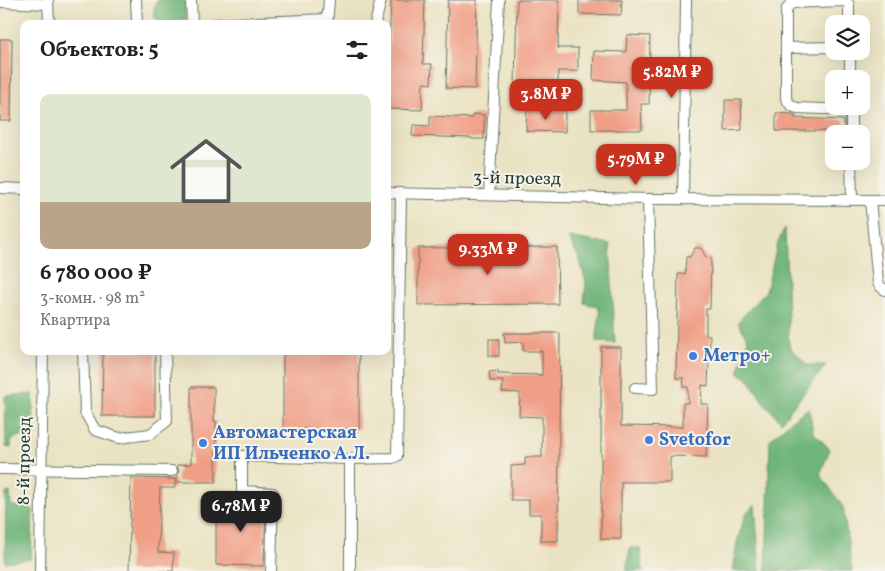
<!DOCTYPE html>
<html lang="ru">
<head>
<meta charset="utf-8">
<style>
	body { margin:0; font-family:Vollkorn,serif; background:#f2f2f2; color:#222; height:100vh; display:flex; flex-direction:column; font-size:19px; white-space:nowrap }
	* { box-sizing:border-box; margin:0 }
	p { font-size:16px; color:#767676 }
	.icon { flex:none; width:28px; height:28px; fill:none; stroke:currentColor; stroke-width:2; stroke-linecap:round; stroke-linejoin:round }
	.map { position:relative; flex:1; overflow:hidden }
	.drawer { position:absolute; left:20px; top:20px; width:371px; height:335px; display:flex; flex-direction:column; background:#fff; border-radius:10px; box-shadow:0 5px 20px #0002 }
	.drawer>* { flex:none }
	.buttons { position:absolute; left:825px; top:15px; display:grid; gap:10px }
	.buttons a { display:grid; place-items:center; width:45px; height:45px; border-radius:10px; background:#fff; box-shadow:0 5px 20px #0002; font-size:25px }
	.price { position:absolute; translate:-50% -42px; padding:0 11px; border-radius:10px; background:#c8321e; color:#fff; font-size:16px; line-height:32px; filter:drop-shadow(0 1px 2px #0008) }
	.price::after { content:''; position:absolute; left:50%; top:30px; width:15px; height:11px; margin-left:-8px; background:inherit; clip-path:polygon(0 0,100% 0,50% 100%) }
	.price.active { background:#222; color:#fff }
	ul { padding:0; list-style:none }
	li { display:grid; align-content:center; gap:10px; height:265px; padding:0 20px }
	li span { display:grid; place-items:center; height:155px; border-radius:10px; color:#555 }
	li>.icon { margin-inline-start:auto }
	span .icon { width:90px; height:90px; fill:#fffc; stroke-width:1 }
	li b { font-size:21px }
	h2 { display:flex; justify-content:space-between; align-items:center; height:60px; padding:0 20px; font-size:21px }
	.map>svg:first-child { display:block }
</style>
</head>
<body>
<div class="map">
<svg width="885" height="571" viewBox="0 0 885 571">
	<rect width="100%" height="100%" fill="#f7f3e8"/>
	<filter id="ink" filterUnits="userSpaceOnUse"><feTurbulence type="fractalNoise" baseFrequency=".02" numOctaves="2"/><feDisplacementMap in="SourceGraphic" scale="10" xChannelSelector="R" yChannelSelector="G"/><feConvolveMatrix kernelMatrix="1 2 1 2 8 2 1 2 1" color-interpolation-filters="sRGB"/></filter>
	<filter id="wash" filterUnits="userSpaceOnUse"><feTurbulence type="fractalNoise" baseFrequency=".0096" numOctaves="4" result="noise"/><feDisplacementMap in="SourceGraphic" scale="20" xChannelSelector="R" yChannelSelector="G"/><feGaussianBlur stdDeviation="1.12" result="paint"/><feColorMatrix in="noise" values="0 0 0 0 0 0 0 0 0 0 0 0 0 0 0 0 0 1.4 0 .05"/><feComposite in="paint" operator="in"/></filter>
	<g filter="url(#wash)">
		<rect width="100%" height="100%" fill="#eae3c3"/>
		<g fill="#6fb579" stroke="#477956">
			<path d="M158 0H184L186 19 160 23 154 16V7Z"/>
			<path d="M785 228 789 346 807 365H826L781 422 762 400 748 378 738 373 748 340 738 322 766 291 778 242Z"/>
			<path d="M568 237 610 244 615 343 596 342 600 313 597 306 584 303 586 283 580 260Z"/>
			<path d="M33 394 34 432 30 437 18 436 11 441V448L6 447 5 396Z"/>
			<path d="M809 408 813 432 830 449 820 474 843 507 852 571H766L770 440 792 420Z"/>
			<path d="M10 492 11 506 28 507 33 510 31 559 5 562 6 493Z"/>
			<path d="M755 505 760 571H733L737 542 746 513Z"/>
			<path d="M630 548H640L643 571H626Z"/>
		</g>
		<g id="blocks">
			<g fill="#f09e86">
				<path d="M391 0H425L423 64H432L431 84 423 83 422 110 388 109V47H389Z"/>
				<path d="M448 0H477L475 89 446 88Z"/>
				<path d="M517 0H559L558 48H578V71H558V86L515 85Z"/>
				<path d="M579 0H622L621 15 579 14Z"/>
				<path d="M627 35 650 36 649 104H641L642 130H591V110H626V82L593 80 594 51 626 52Z"/>
				<path d="M0 39H12L11 121H0Z"/>
				<path d="M725 100H741L742 130 725 131Z"/>
				<path d="M527 109 565 110V132L526 131Z"/>
				<path d="M776 113 792 114 795 115V118L844 120V133L824 132V131H776Z"/>
				<path d="M473 114 484 115V139H472V138L412 136 413 125 430 126V116L472 118Z"/>
				<path d="M557 247 558 304 418 305V248Z"/>
				<path d="M695 248H701L706 257 711 258 710 309H706V335H710L708 386 702 385 701 404H708L706 457 670 456V482H621V539H601V347H621V426L683 427V403H688V387H683L684 378H676L678 274H685L686 257H690Z"/>
				<path d="M504 333H560L558 541H541V514H529V500H511V466L525 465V457H542V417L519 416 520 393 502 392 503 381H490L489 372 498 371V374L542 375V351H523V342L505 343Z"/>
				<rect x="489" y="339" width="10" height="17"/>
				<path d="M103 351H155V416H102Z"/>
				<rect x="283" y="351" width="76" height="78"/>
				<path d="M191 387H214V421H216V482H177V475L179 471 177 465 191 464Z"/>
				<path d="M131 478 175 479V488H160L158 552 174 553 173 571H129Z"/>
				<path d="M216 500H266L264 566 216 565Z"/>
			</g>
		</g>
	</g>
	<g filter="url(#ink)">
		<use href="#blocks" fill-opacity="0" stroke="#676" stroke-width="1"/>
		<g fill="none" stroke-linecap="round" stroke-linejoin="round">
			<defs>
				<g id="minor">
					<path d="M48 0 49 24"/>
					<path d="M136 0 137 24"/>
					<path d="M191 0 192 24"/>
					<path d="M0 2 48 4"/>
					<path d="M214 24 327 19"/>
					<path d="M327 24 329 0"/>
					<path d="M375 24 381 0"/>
					<path d="M849 24V5L847 2 842 1 792 3 788 7 786 11V98C789 104 791 106 797 108L851 110"/>
					<path d="M786 48 834 47"/>
					<path d="M850 51V79"/>
					<path d="M851 134V106"/>
					<path d="M851 161 852 200"/>
					<path d="M0 188 24 189"/>
					<path d="M388 193 648 199 885 200"/>
					<path d="M489 195 499 0"/>
					<path d="M683 199 686 0"/>
					<path d="M870 200 878 283 881 287 885 290"/>
					<path d="M83 351 85 412 95 430 119 438 150 434 167 421 165 351"/>
					<path d="M635 388 653 389 648 199"/>
					<path d="M350 459V571"/>
					<path d="M0 469 172 471"/>
					<path d="M40 571 43 351"/>
					<path d="M271 571 273 493 242 491V456L350 459 393 458 397 456 401 193"/>
				</g>
			</defs>
			<use href="#minor" stroke="#676" stroke-width="12"/>
			<use href="#minor" stroke="#fff" stroke-width="10"/>
		</g>
	</g>
	<g fill="#3f7fe0" stroke="#f7f3e8" stroke-width="2">
		<circle cx="693" cy="356" r="5"/>
		<circle cx="649" cy="440" r="5"/>
		<circle cx="203" cy="443" r="5"/>
	</g>
	<g text-anchor="middle" dominant-baseline="central" stroke-width="4" stroke-linejoin="round" paint-order="stroke">
		<g font-size="18" fill="#1f3d34" stroke="#f7f3e8">
			<text transform="translate(517 179) rotate(1)">3-й проезд</text>
			<text transform="translate(25 461) rotate(-89)">8-й проезд</text>
		</g>
		<g font-size="18" font-weight="bold" fill="#366cbe" stroke="#f7f3e8" text-anchor="start">
			<text x="703" y="356">Метро+</text>
			<text x="213" y="433">Автомастерская<tspan x="213" dy="21">ИП Ильченко А.Л.</tspan></text>
			<text x="659" y="440">Svetofor</text>
		</g>
	</g>
</svg>
<div class="buttons">
<a><svg class="icon" aria-label="layers" viewBox="0 0 24 24"><path d="M12 4l9 5-9 5-9-5zM3 14l9 5 9-5"/></svg></a>
<a>+</a>
<a>−</a>
</div>
<b class="price" style="left:672px;top:99px">5.82M ₽</b>
<b class="price" style="left:546px;top:121px">3.8M ₽</b>
<b class="price" style="left:636px;top:186px">5.79M ₽</b>
<b class="price" style="left:488px;top:276px">9.33M ₽</b>
<b class="price active" style="left:241px;top:533px">6.78M ₽</b>
<section class="drawer">
<h2>Объектов: 5<svg class="icon" aria-label="filters" viewBox="0 0 24 24"><path d="M4 7h16M4 17h16"/><circle cx="9" cy="7" r="2"/><circle cx="15" cy="17" r="2"/></svg></h2>
<ul>
<li><span style="background:linear-gradient(#dfe7d0 70%,#b9a48a 0)"><svg class="icon" aria-label="home" viewBox="0 0 24 24"><path d="M3 11l9-7 9 7M6 9v11h12V9"/></svg></span><div><b>6 780 000 ₽</b><p>3-комн. · 98 m²</p><p>Квартира</p></div></li>
</ul>
</section>
</div>
</body>
</html>
